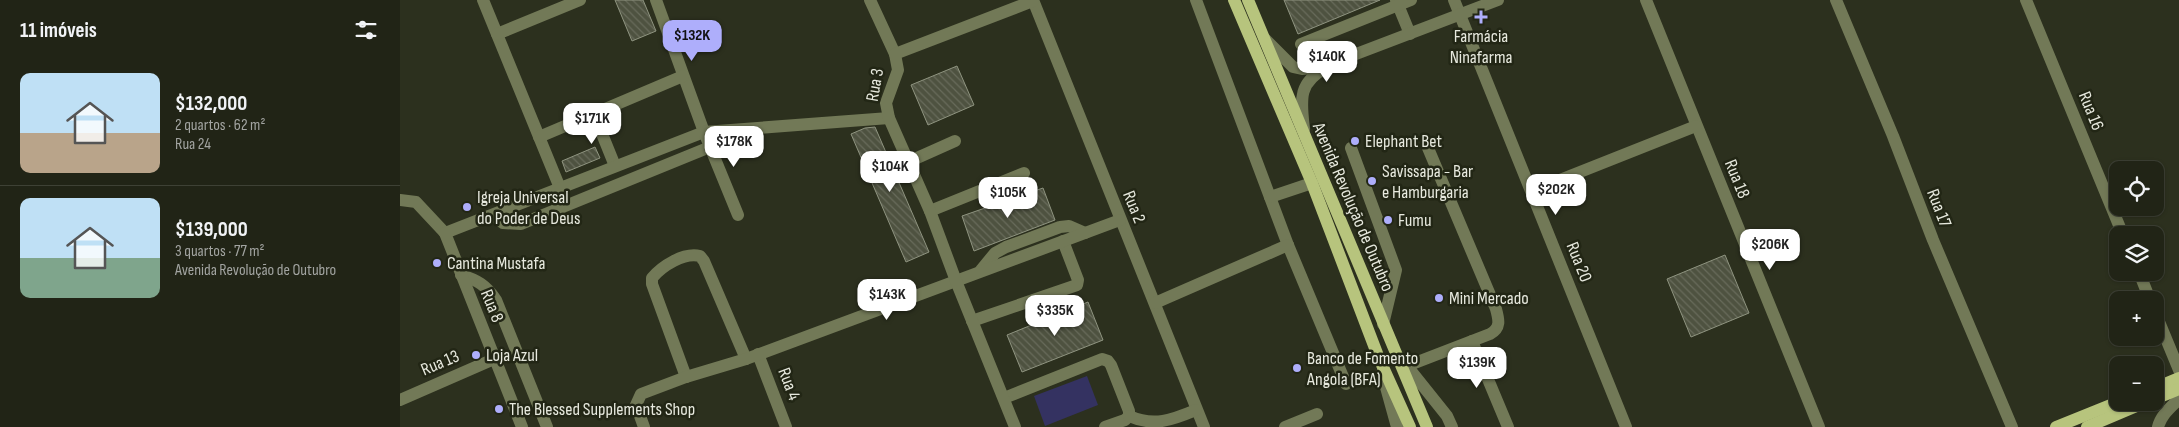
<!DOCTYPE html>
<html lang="pt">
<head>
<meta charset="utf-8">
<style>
	body { margin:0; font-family:"Sofia Sans Condensed",sans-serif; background:#292c1f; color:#f1f3f6; height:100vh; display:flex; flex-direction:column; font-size:19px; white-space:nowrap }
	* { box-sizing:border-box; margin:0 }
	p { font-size:16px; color:#a2a4a1 }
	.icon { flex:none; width:28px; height:28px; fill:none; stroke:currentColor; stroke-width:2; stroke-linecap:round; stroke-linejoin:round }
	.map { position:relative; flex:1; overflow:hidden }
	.details { display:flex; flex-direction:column; background:#212416; width:400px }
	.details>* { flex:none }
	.buttons { position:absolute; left:1709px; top:161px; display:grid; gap:10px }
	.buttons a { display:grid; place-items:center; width:55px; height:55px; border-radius:10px; background:#212416; box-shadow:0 1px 4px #0004,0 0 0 1px #3e4135; font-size:25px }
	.price { position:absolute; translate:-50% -42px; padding:0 11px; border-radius:10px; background:#fff; color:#222; font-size:16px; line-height:32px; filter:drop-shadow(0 1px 2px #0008) }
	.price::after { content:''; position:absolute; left:50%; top:30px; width:15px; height:11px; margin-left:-8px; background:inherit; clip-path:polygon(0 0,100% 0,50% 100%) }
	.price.selected { background:#aeaefb; color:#111 }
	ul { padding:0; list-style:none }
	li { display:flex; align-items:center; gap:15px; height:125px; padding:0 20px }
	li+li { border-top:1px solid #3e4135 }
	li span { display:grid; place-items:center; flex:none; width:140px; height:100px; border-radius:10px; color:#555 }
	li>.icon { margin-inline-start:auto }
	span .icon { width:60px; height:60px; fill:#fffc; stroke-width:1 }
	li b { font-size:21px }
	h2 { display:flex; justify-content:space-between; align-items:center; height:60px; padding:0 20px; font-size:21px }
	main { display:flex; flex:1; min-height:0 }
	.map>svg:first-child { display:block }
</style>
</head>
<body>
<main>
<section class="details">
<h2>11 imóveis<svg class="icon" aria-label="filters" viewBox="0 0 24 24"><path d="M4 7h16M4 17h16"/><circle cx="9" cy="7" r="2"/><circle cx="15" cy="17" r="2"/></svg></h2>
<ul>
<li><span style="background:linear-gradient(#bfe0f5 60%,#b9a48a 0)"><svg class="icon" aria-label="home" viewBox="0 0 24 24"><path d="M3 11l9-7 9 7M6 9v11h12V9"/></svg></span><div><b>$132,000</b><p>2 quartos · 62 m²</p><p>Rua 24</p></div></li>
<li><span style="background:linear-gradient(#bfe0f5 60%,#7fa58c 0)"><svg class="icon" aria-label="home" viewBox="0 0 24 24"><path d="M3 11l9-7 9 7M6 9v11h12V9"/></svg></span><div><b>$139,000</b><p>3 quartos · 77 m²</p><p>Avenida Revolução de Outubro</p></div></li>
</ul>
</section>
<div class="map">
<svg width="1779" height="427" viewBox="0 0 1779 427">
	<defs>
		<pattern id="building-back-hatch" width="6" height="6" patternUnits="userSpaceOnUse" patternTransform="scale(1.25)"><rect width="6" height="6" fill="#4e5240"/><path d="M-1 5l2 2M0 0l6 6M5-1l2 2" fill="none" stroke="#686b5b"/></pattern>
	</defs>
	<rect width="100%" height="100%" fill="#2c301e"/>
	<path fill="#343261" d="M687 376 698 405 645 426 634 396Z"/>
	<g fill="url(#building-back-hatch)" stroke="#8f9480">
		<path d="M215 0H243L256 31 232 41Z"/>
		<path d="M884 0H980L898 34Z"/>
		<path d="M557 66 574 105 528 125 511 85Z"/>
		<path d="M475 127 529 252 506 262 451 134 465 128Z"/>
		<path d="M195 147 200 158 166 172 162 161Z"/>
		<path d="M643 188 655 220 574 251 562 216Z"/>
		<path d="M1325 255 1349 313 1291 337 1267 279Z"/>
		<path d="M688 302 703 340 622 372 607 335Z"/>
	</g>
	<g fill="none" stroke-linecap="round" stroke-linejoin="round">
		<g stroke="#727957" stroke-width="12">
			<path d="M83 0 160 188"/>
			<path d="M256 0 304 132 338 215"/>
			<path d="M470 0 495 54"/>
			<path d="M633 0 804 427"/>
			<path d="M796 0 888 245 946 384"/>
			<path d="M996 0 1010 34"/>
			<path d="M1054 0 1226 427"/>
			<path d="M1246 0 1419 427"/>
			<path d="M1436 0 1493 136 1533 240 1612 427"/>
			<path d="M1626 0 1723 235"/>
			<path d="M97 34 180 0"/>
			<path d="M865 39 893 67 902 69 913 68 943 59 1098 0"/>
			<path d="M901 44 1011 0"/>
			<path d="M194 114 215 166"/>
			<path d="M904 129C901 101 897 83 926 68"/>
			<path d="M139 137 283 76"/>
			<path d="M951 148 996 270 983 324"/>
			<path d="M508 162 555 141"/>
			<path d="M1132 191 1296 126"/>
			<path d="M870 197 912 183"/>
			<path d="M0 200 16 202 45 233"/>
			<path d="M530 211 624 173"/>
			<path d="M93 215 103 223 121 224 310 147"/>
			<path d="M581 270 595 253 606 247 660 227 669 226 685 233"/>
			<path d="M1739 272 1750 300"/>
			<path d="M61 275C77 280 86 285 96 300L147 427"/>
			<path d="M755 303 888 245"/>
			<path d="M1755 312 1779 370"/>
			<path d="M572 321 677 285 678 280 663 241"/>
			<path d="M1072 341 1108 427"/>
			<path d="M358 354 386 427"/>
			<path d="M1003 361 1047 416 1052 427"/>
			<path d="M1007 366 1090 334C1101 328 1099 320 1096 309L1028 148"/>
			<path d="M982 373 997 427"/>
			<path d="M286 377 252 284V278C262 266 284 252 300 256L304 261 346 359"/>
			<path d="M604 398 702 359 708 361 711 365 729 411V416L725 420 705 427"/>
			<path d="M0 400 94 359"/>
			<path d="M729 416C754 427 772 420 796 410"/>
			<path d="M122 427 45 233 304 132 489 118"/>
			<path d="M244 427 236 405 241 394 286 377 346 359 720 220"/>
			<path d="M615 427 556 281 530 211 489 118 486 103 498 70 495 54 633 1"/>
			<path d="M885 427 917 414"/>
			<path d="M1758 427C1761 415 1770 408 1779 399"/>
		</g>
		<g stroke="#b7c47d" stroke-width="12">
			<path d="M834 0 912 183 978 356 1010 427"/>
			<path d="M848 0 1027 427"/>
			<path d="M1755 388 1779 378"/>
			<path d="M1755 399 1779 389"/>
			<path d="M1656 427 1718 402"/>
			<path d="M1687 427 1746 402"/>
		</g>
	</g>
	<g fill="#aeaefb" stroke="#222615" stroke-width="2">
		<path d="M1078.5 9.5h5v5h5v5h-5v5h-5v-5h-5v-5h5z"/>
		<circle cx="955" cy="141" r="5"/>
		<circle cx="972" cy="181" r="5"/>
		<circle cx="67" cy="207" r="5"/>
		<circle cx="988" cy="220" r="5"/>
		<circle cx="37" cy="263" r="5"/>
		<circle cx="1039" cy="298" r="5"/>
		<circle cx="76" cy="355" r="5"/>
		<circle cx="897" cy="368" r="5"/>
		<circle cx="99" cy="409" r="5"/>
	</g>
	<g text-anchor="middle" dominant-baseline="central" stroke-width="5" stroke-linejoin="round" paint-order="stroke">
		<g font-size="18" fill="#e7e9de" stroke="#222615" text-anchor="start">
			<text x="1081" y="36" text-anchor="middle">Farmácia<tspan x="1081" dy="21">Ninafarma</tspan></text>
			<text x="965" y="141">Elephant Bet</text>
			<text x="982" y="171">Savissapa - Bar<tspan x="982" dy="21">e Hamburgaria</tspan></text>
			<text x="77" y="197">Igreja Universal<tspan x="77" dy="21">do Poder de Deus</tspan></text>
			<text x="998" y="220">Fumu</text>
			<text x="47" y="263">Cantina Mustafa</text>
			<text x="1049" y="298">Mini Mercado</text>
			<text x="86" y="355">Loja Azul</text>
			<text x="907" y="358">Banco de Fomento<tspan x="907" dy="21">Angola (BFA)</tspan></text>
			<text x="109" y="409">The Blessed Supplements Shop</text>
		</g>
		<g font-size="18" fill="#e7e9de" stroke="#222615">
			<text transform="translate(475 85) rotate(-80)">Rua 3</text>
			<text transform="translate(1691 111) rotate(68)">Rua 16</text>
			<text transform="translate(1337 179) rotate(68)">Rua 18</text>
			<text transform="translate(734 207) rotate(68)">Rua 2</text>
			<text transform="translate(953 207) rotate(67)">Avenida Revolução de Outubro</text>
			<text transform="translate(1539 208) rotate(69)">Rua 17</text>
			<text transform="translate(1179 262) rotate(68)">Rua 20</text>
			<text transform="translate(92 306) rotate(68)">Rua 8</text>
			<text transform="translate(40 363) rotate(-23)">Rua 13</text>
			<text transform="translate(389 384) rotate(69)">Rua 4</text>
		</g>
	</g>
</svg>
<div class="buttons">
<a><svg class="icon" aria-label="locate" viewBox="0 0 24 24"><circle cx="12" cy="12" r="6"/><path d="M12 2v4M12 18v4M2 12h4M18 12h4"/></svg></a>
<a><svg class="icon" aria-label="layers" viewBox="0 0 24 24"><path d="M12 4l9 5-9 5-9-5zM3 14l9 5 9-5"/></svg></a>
<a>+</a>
<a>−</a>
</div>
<b class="price selected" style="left:292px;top:62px">$132K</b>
<b class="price" style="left:927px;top:83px">$140K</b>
<b class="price" style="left:192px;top:145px">$171K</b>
<b class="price" style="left:334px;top:168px">$178K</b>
<b class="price" style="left:490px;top:193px">$104K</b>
<b class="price" style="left:1156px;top:216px">$202K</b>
<b class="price" style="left:608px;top:219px">$105K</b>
<b class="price" style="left:1370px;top:271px">$206K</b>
<b class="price" style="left:487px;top:321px">$143K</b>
<b class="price" style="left:655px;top:337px">$335K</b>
<b class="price" style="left:1077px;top:389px">$139K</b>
</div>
</main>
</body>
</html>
